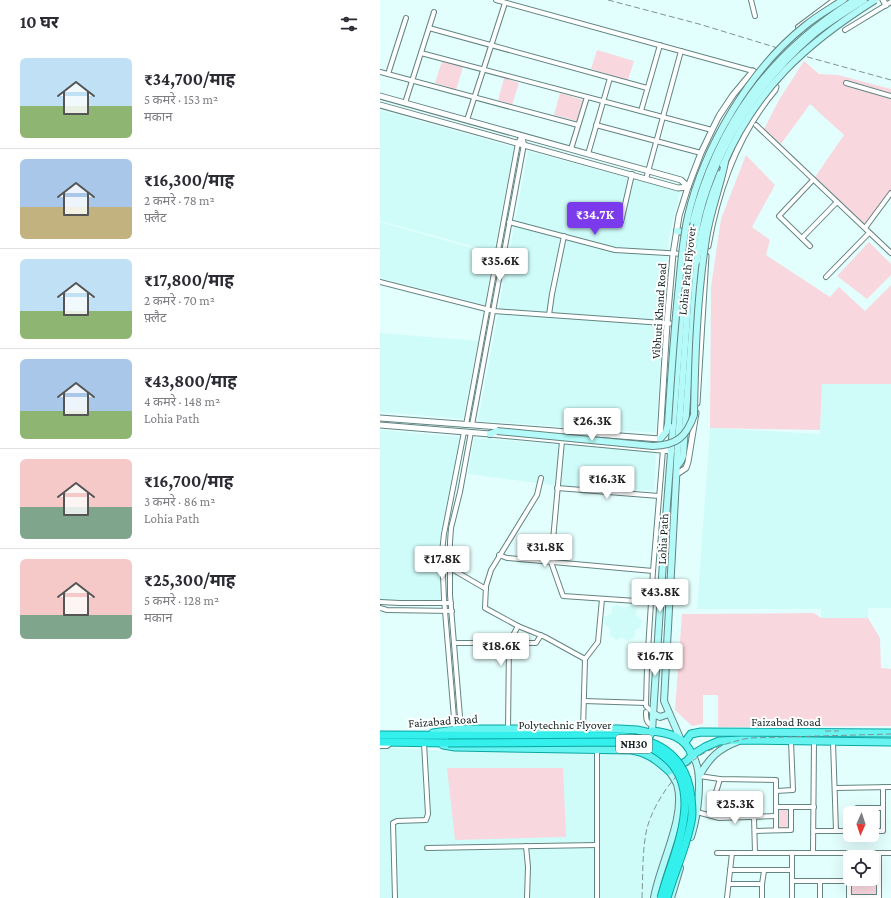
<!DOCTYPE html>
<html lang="hi">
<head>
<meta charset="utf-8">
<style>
	body { margin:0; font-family:"Crimson Pro","Noto Sans Devanagari",serif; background:#f7f7f7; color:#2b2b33; height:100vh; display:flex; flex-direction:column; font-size:15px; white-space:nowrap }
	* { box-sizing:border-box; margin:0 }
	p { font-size:13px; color:#7c7c81 }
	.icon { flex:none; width:22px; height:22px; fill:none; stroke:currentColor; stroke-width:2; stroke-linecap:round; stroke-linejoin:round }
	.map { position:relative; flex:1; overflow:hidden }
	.side { display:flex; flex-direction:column; background:#fff; width:380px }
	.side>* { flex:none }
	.needle { width:26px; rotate:183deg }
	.controls { position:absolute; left:463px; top:806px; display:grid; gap:8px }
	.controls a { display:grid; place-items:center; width:36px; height:36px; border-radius:6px; background:#fff; box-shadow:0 4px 16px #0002; font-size:20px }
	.price { position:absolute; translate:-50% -34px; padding:0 9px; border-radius:4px; background:#fff; color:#222; font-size:13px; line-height:26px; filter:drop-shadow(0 1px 2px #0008) }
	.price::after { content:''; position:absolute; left:50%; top:24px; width:12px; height:9px; margin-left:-6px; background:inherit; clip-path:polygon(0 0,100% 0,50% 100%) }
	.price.active { background:#7c3aed; color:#fff }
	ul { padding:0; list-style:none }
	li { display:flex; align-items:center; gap:12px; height:100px; padding:0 20px }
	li+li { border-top:1px solid #e1e1e2 }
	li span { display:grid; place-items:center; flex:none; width:112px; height:80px; border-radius:6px; color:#555 }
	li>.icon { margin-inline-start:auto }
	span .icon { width:48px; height:48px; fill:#fffc; stroke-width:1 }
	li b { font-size:17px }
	h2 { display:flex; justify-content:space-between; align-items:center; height:48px; padding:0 20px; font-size:17px }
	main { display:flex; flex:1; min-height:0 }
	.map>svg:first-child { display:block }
</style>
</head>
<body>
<main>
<section class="side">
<h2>10 घर<svg class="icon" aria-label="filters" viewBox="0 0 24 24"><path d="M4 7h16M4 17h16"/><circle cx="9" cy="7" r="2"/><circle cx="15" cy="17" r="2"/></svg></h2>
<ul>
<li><span style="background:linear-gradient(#bfe0f5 60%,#8fb573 0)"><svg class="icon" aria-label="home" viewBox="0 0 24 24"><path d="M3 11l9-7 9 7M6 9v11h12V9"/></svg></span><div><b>₹34,700/माह</b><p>5 कमरे · 153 m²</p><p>मकान</p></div></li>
<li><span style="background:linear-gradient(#a9c7e8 60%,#c2b280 0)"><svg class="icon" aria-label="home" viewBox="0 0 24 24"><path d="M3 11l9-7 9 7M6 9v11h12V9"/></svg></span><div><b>₹16,300/माह</b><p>2 कमरे · 78 m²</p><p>फ़्लैट</p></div></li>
<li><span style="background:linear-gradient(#bfe0f5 65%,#8fb573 0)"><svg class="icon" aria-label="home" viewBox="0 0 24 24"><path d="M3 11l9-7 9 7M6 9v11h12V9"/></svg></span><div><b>₹17,800/माह</b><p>2 कमरे · 70 m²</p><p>फ़्लैट</p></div></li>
<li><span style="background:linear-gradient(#a9c7e8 65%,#8fb573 0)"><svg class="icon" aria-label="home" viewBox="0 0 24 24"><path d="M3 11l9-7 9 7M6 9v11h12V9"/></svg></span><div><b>₹43,800/माह</b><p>4 कमरे · 148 m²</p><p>Lohia Path</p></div></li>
<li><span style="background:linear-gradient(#f6c9c9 60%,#7fa58c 0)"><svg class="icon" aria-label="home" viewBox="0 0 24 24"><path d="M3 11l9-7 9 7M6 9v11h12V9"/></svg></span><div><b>₹16,700/माह</b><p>3 कमरे · 86 m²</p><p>Lohia Path</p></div></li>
<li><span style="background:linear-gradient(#f6c9c9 70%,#7fa58c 0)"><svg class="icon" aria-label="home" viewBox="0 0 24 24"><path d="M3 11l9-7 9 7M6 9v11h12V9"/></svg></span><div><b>₹25,300/माह</b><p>5 कमरे · 128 m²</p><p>मकान</p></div></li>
</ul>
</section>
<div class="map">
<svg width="511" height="898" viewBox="0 0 511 898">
	<rect width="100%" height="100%" fill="#e3fffd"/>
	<g fill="#cffcf9">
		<path d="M0 110 134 147 114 252 0 221Z"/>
		<path d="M148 151 300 192 289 237 276 433 98 421Z"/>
		<path d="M0 222 113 254 105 305 0 278Z"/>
		<path d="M0 333 98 341 83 419 0 412Z"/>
		<path d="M442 384H511V608H488V618H441V609H317L330 428 440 434Z"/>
		<path d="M0 430 80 437 61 530 59 555 60 600H4L0 599Z"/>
		<path d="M94 438 276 451 274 491 172 485 88 474Z"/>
		<path d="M238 605 244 608 250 605 257 609 256 616 262 620 261 627 255 630V637L248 641 242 637 236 640 230 635V628L224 624V617L231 614 232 607Z"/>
		<path d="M0 747 68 751 234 753 258 755 276 763 288 775 294 785 295 801 292 823 278 870 271 898H0Z"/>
	</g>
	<g fill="#f9d7de">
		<path d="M217 50 254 61 248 80 211 69Z"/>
		<path d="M62 61 83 67 76 90 55 83Z"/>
		<path d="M424 61 439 74 458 75 511 89V193L485 228 433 180 464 135 430 104 401 144 384 129 399 100Z"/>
		<path d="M124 78 139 83 132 105 118 100Z"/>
		<path d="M180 93 203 100 197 121 174 115Z"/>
		<path d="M366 155 395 185 372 227 390 240 386 255 450 297 459 287 485 311 511 285V384H442L440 430 330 428 331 287 341 219Z"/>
		<path d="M489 242 511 264V275L487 299 457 276Z"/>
		<path d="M434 613 441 618H488L500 638 501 668 511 669V726L338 727V695H323V724L312 726 295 710 302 614Z"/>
		<path d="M67 768H183L186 837 75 840Z"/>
		<path d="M397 808 409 809V829H397Z"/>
		<rect x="471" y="883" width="27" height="12"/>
	</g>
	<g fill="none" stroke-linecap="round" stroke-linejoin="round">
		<defs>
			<g id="minor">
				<path d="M116 0 373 71"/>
				<path d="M371 0 375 16"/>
				<path d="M418 27 454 0"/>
				<path d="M49 28 267 88"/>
				<path d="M465 30 511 2"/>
				<path d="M41 53 332 130"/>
				<path d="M0 72 198 125"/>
				<path d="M8 74 26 18"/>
				<path d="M466 83 511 96"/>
				<path d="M25 103 54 12"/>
				<path d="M261 111 280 45"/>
				<path d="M87 120 125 3"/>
				<path d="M216 125 321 153"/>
				<path d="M376 125 511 253"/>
				<path d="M191 149 207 97"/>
				<path d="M208 154 230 78"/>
				<path d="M266 179 301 51"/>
				<path d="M191 215 231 222H241L252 174"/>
				<path d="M129 222 235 250 304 254"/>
				<path d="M485 228 511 193"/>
				<path d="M422 238 457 202"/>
				<path d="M430 246 399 216 433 180"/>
				<path d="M446 277 489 233"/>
				<path d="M0 282 114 311 297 324"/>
				<path d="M169 315 172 294 184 236"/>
				<path d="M86 425 138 143 142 136"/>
				<path d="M92 425 144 144 142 136"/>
				<path d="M182 441 171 562 183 596 271 602"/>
				<path d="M177 488 279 496"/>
				<path d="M119 555 127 558 273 571"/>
				<path d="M70 568 106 589"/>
				<path d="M0 602 20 603H71"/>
				<path d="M0 608 7 610 72 611"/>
				<path d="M138 626 165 637 205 659"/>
				<path d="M161 635 156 643H129L138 626 105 608 106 586 111 570 157 495 161 478"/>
				<path d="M74 643H129L128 730"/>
				<path d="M267 666 266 706 274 714"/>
				<path d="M276 667 267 666 273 571 283 450"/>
				<path d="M204 701 266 703"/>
				<path d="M266 712C266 719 266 723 273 726"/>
				<path d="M81 729 70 595V542L71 528 80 492 91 432"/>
				<path d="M75 730 64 599 62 552 64 534 84 432"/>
				<path d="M203 730 205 659 218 642 222 599"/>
				<path d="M453 742 456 831"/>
				<path d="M0 746H7L11 743"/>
				<path d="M217 750V898"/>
				<path d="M319 776 340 779 396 780V830"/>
				<path d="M456 788 511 787"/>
				<path d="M396 791 413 790 411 741"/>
				<path d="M396 807H434"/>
				<path d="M317 812 339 818 396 816"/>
				<path d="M477 813V808H503"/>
				<path d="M329 815 340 779"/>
				<path d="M374 817 375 853"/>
				<path d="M375 831 411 830V807"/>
				<path d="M434 831H470"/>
				<path d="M492 831H503V787"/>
				<path d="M146 846 148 867 147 898"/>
				<path d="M47 848 217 845"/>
				<path d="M337 853H511"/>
				<path d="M412 853V898"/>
				<path d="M433 853 434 741"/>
				<path d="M499 853V898"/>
				<path d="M350 870H412"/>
				<path d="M412 881H499"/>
				<path d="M440 881V898"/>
				<path d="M469 881V897H499"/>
				<path d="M349 884H382V898"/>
				<path d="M382 884 384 871"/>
				<path d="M15 898 13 823 17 821 46 820 48 814 44 743"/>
				<path d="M347 898 352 853"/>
			</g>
			<g id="tertiary">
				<path d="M503 0 506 5"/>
				<path d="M0 96 301 180 308 187"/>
				<path d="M0 105 298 188 308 187"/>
				<path d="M317 403 326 256"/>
				<path d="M0 418 280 439 287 323 293 254 299 216 308 187 321 153 332 130 339 116 353 95 373 71 396 87 395 90C358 134 338 189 328 246"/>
				<path d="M0 425 110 434 292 451"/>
				<path d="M297 474 306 468 308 462 316 413"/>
			</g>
			<g id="secondary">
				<path d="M297 231 310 233"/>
				<path d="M110 434 117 431"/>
				<path d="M280 439 286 432 288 424"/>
				<path d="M298 465 301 461 303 456 317 261"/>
				<path d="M274 714 280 717 289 714"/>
				<path d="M272 731 285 531 306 255 313 221"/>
				<path d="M300 738 284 701 298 443 311 260"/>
				<path d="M319 776C330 757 338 749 359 741"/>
				<path d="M311 837C317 818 325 771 312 755"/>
				<path d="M274 898C279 866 307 816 297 784 295 780 292 775 289 771"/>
				<path d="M291 898 300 868"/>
			</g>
			<g id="primary">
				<path d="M53 733 81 729H239L257 730 270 733"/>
				<path d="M305 742 311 734 321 732 511 733"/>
				<path d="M63 745 75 747 251 750C267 752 277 760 289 771L307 761 312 755 325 747 339 741 362 740 511 742"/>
				<path d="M264 747 272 731C290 733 305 737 312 755"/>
			</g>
			<g id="trunk">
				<path d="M0 735 240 736 253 738"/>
				<path d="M0 742 68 743"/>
			</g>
		</defs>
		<use href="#minor" stroke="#638482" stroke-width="6"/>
		<use href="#tertiary" stroke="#638482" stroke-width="7"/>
		<use href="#secondary" stroke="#638482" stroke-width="8"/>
		<use href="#primary" stroke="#09a6a2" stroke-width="9"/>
		<use href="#trunk" stroke="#09a6a2" stroke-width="9"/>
		<use href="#minor" stroke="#fff" stroke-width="4"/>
		<use href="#tertiary" stroke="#fff" stroke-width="5"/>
		<use href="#secondary" stroke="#b3faf8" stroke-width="6"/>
		<use href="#primary" stroke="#67f4f1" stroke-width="7"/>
		<use href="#trunk" stroke="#34f0ec" stroke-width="7"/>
		<g stroke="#7e9392" stroke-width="1" stroke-dasharray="6 3" stroke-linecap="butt">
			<path d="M228 0 319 24 424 56 511 80"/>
			<path d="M445 731H459"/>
			<path d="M262 898C263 875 262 850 267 828 275 799 301 764 328 751 341 745 355 741 369 738L511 734"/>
		</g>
		<defs>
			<g id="secondary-bridge">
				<path d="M343 165C376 89 425 44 495 0"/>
				<path d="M313 221C338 124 390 53 475 0"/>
				<path d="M311 260C314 245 316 230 319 216 337 145 379 81 434 34 450 21 467 11 484 0"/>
				<path d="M317 261C321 231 328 202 340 174"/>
				<path d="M288 424C291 377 294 331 299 285 301 262 303 238 308 216 324 147 370 69 426 25 437 16 451 8 463 0"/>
				<path d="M117 431 273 446C296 445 306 438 314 415 315 357 317 297 326 239 330 212 340 188 345 162"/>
			</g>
			<g id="trunk-bridge">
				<path d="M253 738C287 743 308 764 311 798 312 806 313 814 311 822 306 848 294 873 287 898"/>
				<path d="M68 743 241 742C247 743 255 743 262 744 270 746 279 752 286 758 326 793 292 856 281 898"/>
			</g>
		</defs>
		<use href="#secondary-bridge" stroke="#638482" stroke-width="8" stroke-linecap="butt"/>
		<use href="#trunk-bridge" stroke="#09a6a2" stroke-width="9" stroke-linecap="butt"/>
		<use href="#secondary-bridge" stroke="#b3faf8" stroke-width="6"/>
		<use href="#trunk-bridge" stroke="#34f0ec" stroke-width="7"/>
	</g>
	<g text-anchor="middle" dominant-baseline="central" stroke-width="4" stroke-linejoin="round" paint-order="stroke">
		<rect fill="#fff" stroke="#5b6564" stroke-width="1" x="236" y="735" width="36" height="18" rx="3"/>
		<g font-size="11" font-weight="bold" fill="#152322">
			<text x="254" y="744">NH30</text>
		</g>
		<g font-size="12" fill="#152322" stroke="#fff">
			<text transform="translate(307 271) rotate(-84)">Lohia Path Flyover</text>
			<text transform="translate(279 311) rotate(-86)">Vibhuti Khand Road</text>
			<text transform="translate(283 539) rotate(-87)">Lohia Path</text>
			<text transform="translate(63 721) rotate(-4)">Faizabad Road</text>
			<text x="406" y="722">Faizabad Road</text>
			<text x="185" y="725">Polytechnic Flyover</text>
		</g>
	</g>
</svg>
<div class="controls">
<a><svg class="needle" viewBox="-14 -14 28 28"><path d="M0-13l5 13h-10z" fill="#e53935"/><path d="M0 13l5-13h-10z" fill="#7c7c81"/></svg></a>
<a><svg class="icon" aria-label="locate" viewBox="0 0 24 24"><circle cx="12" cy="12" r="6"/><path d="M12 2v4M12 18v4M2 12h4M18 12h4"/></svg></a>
</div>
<b class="price active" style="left:215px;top:236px">₹34.7K</b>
<b class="price" style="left:120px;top:282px">₹35.6K</b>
<b class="price" style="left:212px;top:442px">₹26.3K</b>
<b class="price" style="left:227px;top:500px">₹16.3K</b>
<b class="price" style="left:165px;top:568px">₹31.8K</b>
<b class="price" style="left:62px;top:580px">₹17.8K</b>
<b class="price" style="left:280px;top:613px">₹43.8K</b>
<b class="price" style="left:121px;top:667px">₹18.6K</b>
<b class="price" style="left:275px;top:677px">₹16.7K</b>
<b class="price" style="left:355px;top:825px">₹25.3K</b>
</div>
</main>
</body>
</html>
